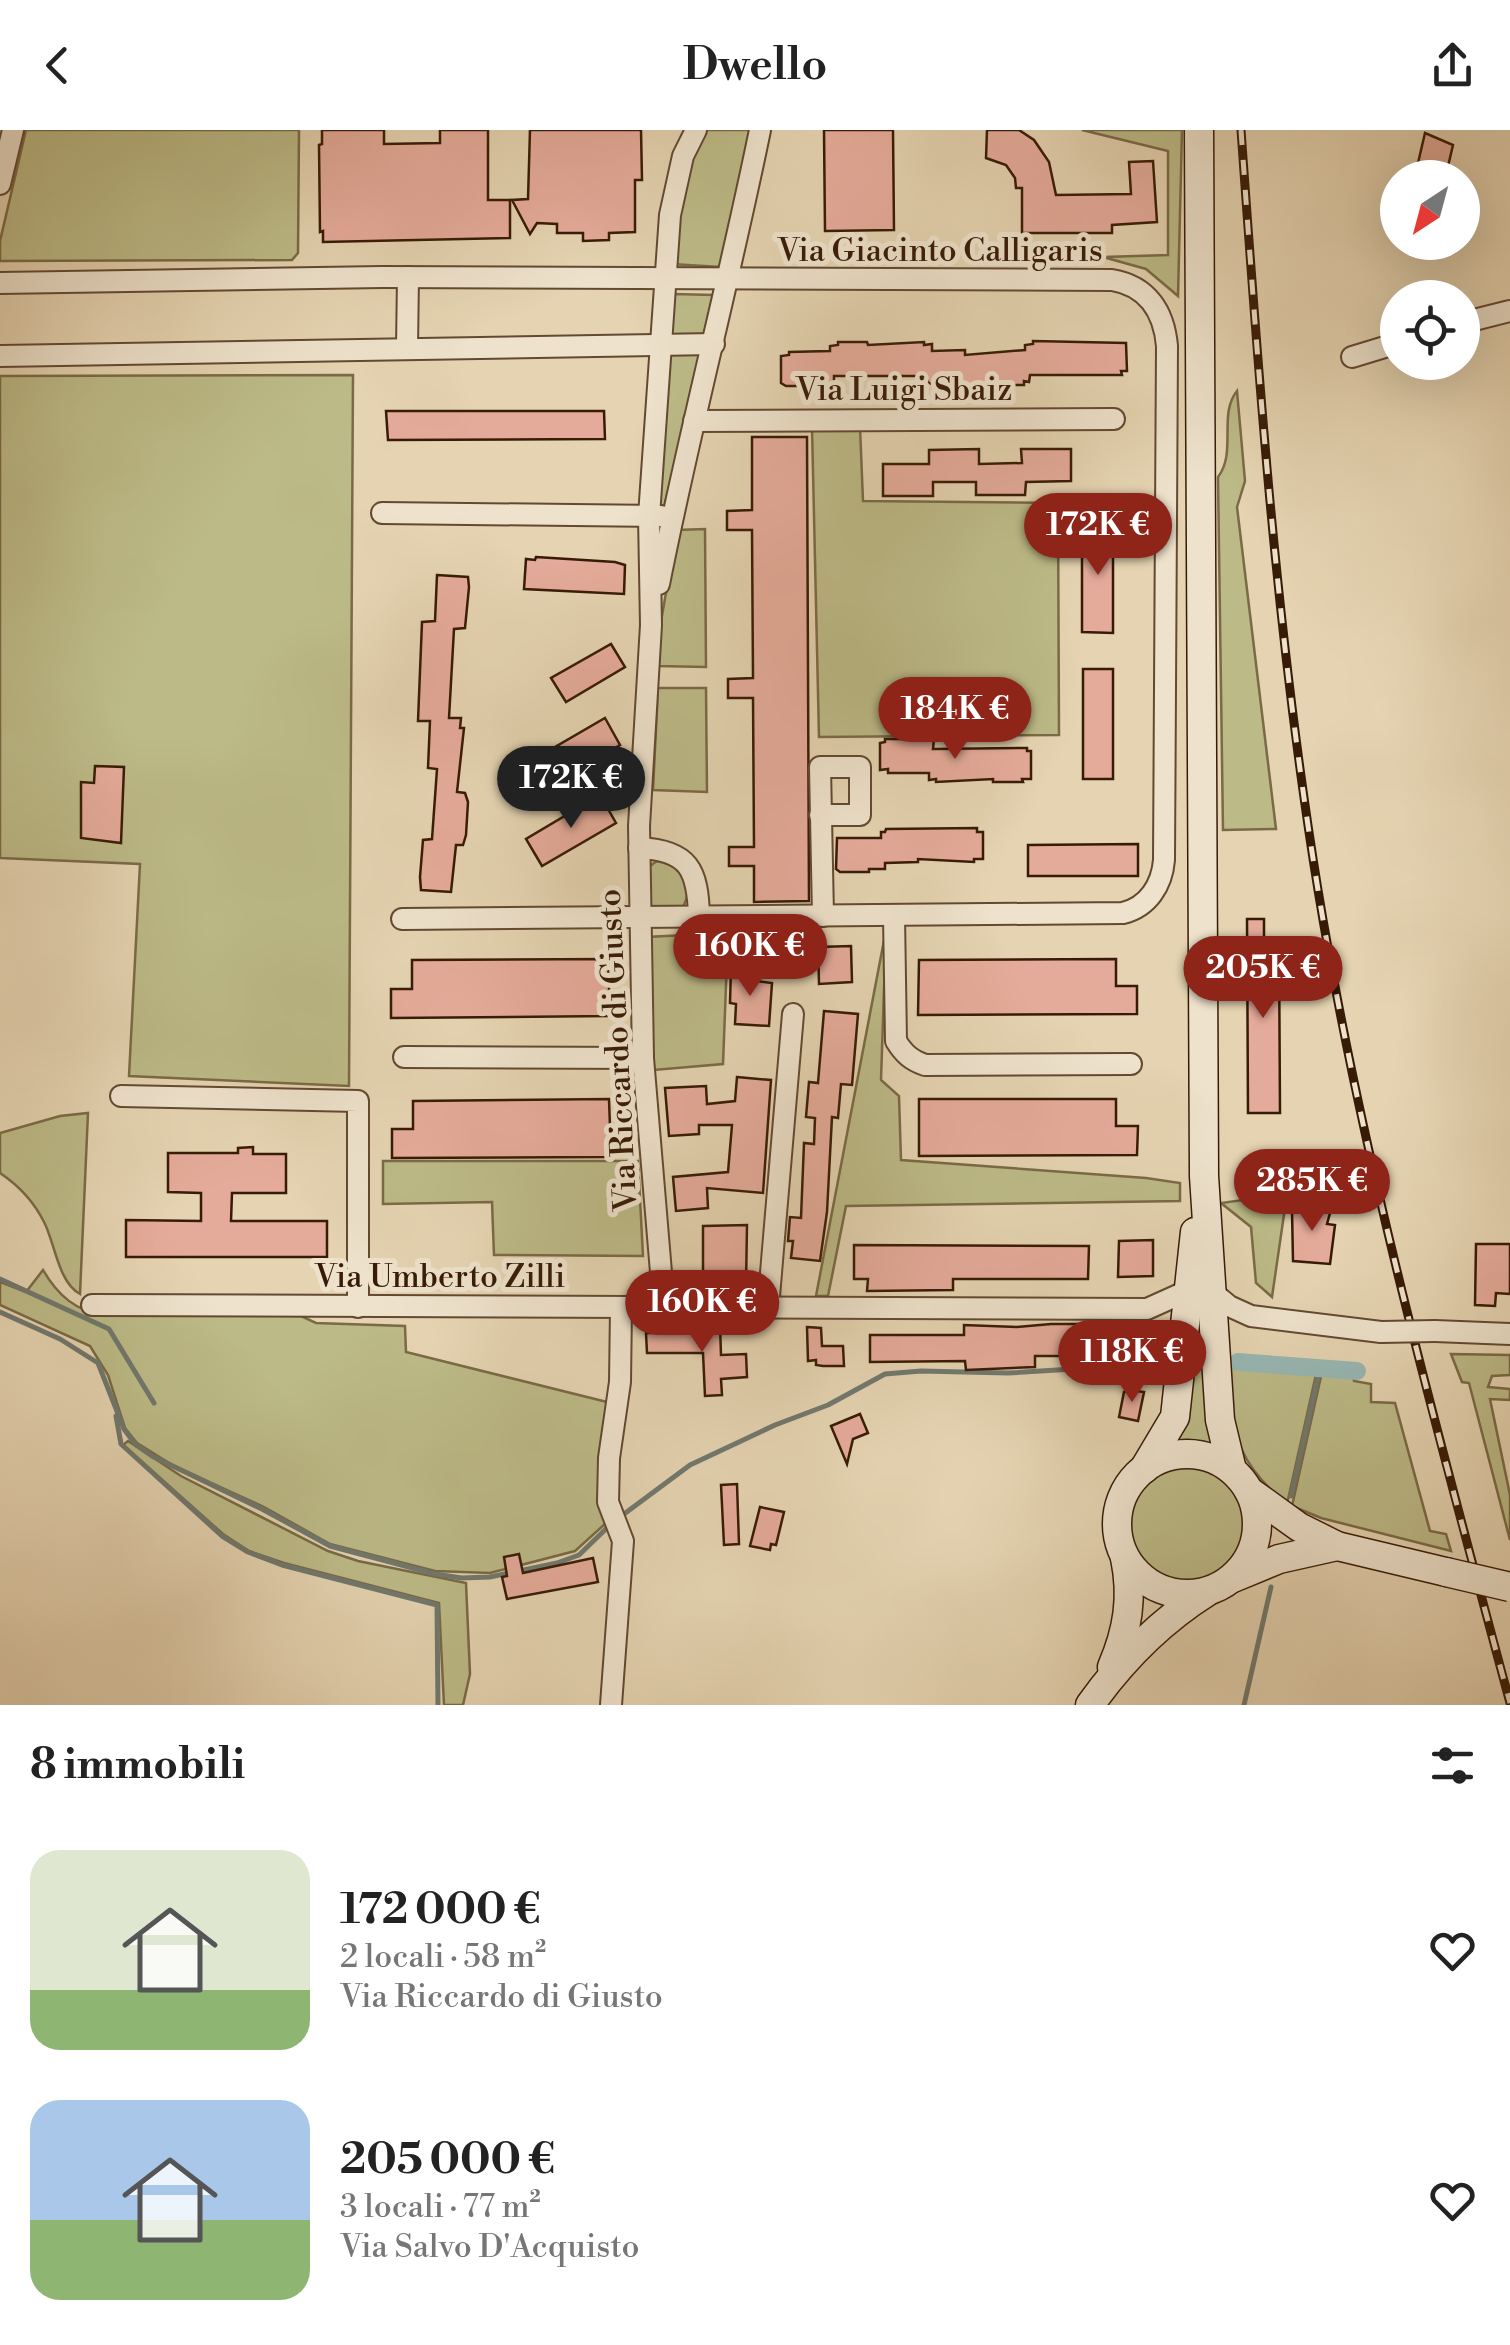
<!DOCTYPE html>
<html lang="it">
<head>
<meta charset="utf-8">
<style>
	body { margin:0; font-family:"Libre Bodoni",serif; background:#f2f2f2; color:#222; height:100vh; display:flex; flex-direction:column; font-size:38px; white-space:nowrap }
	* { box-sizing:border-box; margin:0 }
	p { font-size:32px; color:#767676 }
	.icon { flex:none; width:55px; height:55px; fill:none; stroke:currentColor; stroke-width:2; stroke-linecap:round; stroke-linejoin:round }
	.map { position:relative; height:1575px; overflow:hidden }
	.details { display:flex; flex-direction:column; background:#fff; flex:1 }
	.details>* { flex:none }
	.needle { width:65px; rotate:216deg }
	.fabs { position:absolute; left:1380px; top:30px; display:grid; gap:20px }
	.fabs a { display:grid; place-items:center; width:100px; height:100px; border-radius:50%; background:#fff; box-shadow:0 10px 40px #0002; font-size:50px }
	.price { position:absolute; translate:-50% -85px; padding:0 22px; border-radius:35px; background:#8f2418; color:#fff; font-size:32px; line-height:65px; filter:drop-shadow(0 2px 5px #0008) }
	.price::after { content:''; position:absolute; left:50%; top:60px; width:30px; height:22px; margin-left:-15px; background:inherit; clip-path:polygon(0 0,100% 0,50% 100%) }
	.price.active { background:#222; color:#fff }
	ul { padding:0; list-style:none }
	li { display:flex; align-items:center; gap:30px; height:250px; padding:0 30px }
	li span { display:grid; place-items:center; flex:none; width:280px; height:200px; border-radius:30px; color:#555 }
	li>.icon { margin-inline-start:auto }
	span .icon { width:120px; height:120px; fill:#fffc; stroke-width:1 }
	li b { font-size:42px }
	h2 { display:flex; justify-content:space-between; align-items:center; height:120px; padding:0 30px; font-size:42px }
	header { display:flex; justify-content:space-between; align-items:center; height:130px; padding:0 30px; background:#fff; font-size:45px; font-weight:600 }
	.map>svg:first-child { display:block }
</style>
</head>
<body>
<header><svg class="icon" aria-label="back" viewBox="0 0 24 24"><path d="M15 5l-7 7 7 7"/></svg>Dwello<svg class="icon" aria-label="share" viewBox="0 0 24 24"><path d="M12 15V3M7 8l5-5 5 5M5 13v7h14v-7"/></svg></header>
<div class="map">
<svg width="1510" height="1575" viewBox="0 0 1510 1575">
	<rect width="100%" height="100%" fill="#e5d3b1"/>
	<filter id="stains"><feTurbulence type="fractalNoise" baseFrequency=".002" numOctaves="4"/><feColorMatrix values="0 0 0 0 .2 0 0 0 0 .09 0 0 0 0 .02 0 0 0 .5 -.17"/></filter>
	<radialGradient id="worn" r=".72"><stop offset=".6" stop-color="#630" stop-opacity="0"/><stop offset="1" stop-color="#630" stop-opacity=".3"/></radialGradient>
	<g fill="#bcba87" stroke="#7a6a46" stroke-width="2.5">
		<path d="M26 0H299L298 123 292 130 0 131V111Z"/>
		<path d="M706 0H751L721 137 671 134C676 88 680 40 706 0Z"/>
		<path d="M1082 0H1182L1178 166 1146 139 1103 127 1168 125V21Z"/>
		<path d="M673 164 714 165 703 207 671 206Z"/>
		<path d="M702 221 664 377 654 379 668 222Z"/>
		<path d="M353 245 349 956 129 946 140 734 0 728V246Z"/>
		<path d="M1237 261 1245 351 1237 377 1276 699 1223 700 1218 347C1237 323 1218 284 1237 261Z"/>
		<path d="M812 297H860L863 371 1058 373 1059 605 819 607Z"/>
		<path d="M705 399 706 537 658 536 660 497 677 400Z"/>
		<path d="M658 558H706L707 662 653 660Z"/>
		<path d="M657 731C682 735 696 758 681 780L647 779V738Z"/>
		<path d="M886 800 881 950 899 966 901 1030 1146 1048 1180 1053V1071L846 1076 828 1166H816Z"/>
		<path d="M728 803 723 934 654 940 646 807Z"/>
		<path d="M88 983 80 1164C58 1152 55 1113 44 1092 34 1072 18 1055 0 1043V1003L60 986Z"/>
		<path d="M383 1031H638L643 1126 494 1125 492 1072 383 1074Z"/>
		<path d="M1287 1064 1272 1167 1256 1153 1251 1097 1221 1073Z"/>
		<path d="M43 1140C58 1166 76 1181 106 1186L111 1183 301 1186 316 1193 405 1196 406 1222 607 1272 602 1305 601 1382 606 1393 575 1421 490 1443 435 1441 330 1414 264 1377 174 1336 137 1313 125 1298 108 1245 90 1216 0 1175V1152L26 1162Z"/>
		<path d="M1189 1207H1206L1218 1320 1185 1314 1168 1316Z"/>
		<path d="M1451 1224 1510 1225V1245L1492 1246 1488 1257 1510 1259V1270L1490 1269 1510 1365V1410L1469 1253 1462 1252Z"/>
		<path d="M1239 1235 1317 1240 1287 1374C1232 1329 1235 1302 1225 1236Z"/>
		<path d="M1322 1242 1353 1245 1354 1251 1371 1254V1272L1395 1273 1430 1401 1446 1404 1451 1421 1321 1388 1292 1376Z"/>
		<path d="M128 1311 181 1346 328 1421 358 1431 466 1453 470 1544 463 1575H444L439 1473 284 1433 249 1421 223 1404 123 1315Z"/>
		<circle cx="1185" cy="1395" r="59"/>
	</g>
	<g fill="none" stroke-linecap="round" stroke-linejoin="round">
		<g stroke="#71796e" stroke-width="5">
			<path d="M0 1149 109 1199 154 1273"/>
			<path d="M0 1182 60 1209 98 1233 124 1299 135 1314 152 1326 262 1379 330 1416 435 1444 462 1448 490 1447 557 1433 579 1425 611 1394"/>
			<path d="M116 1286 121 1314 222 1406 248 1422 282 1435 437 1475 438 1575"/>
			<path d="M1291 1366 1320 1238"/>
			<path d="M620 1387 690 1335 775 1295 828 1275 885 1244 921 1241 1008 1243 1106 1237 1169 1236"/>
			<path d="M1244 1575 1271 1457"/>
		</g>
		<path stroke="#97b7b3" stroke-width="18" d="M1238 1232 1357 1241"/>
	</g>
	<g fill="#e5ab9a" stroke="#381b06" stroke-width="2.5">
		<path d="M322 0H384V14L440 13V0H488V70H510V108L323 112V101L320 102 319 15 322 14Z"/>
		<path d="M530 0H641L642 50H635V102L609 103V110L583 111V103H557V94L537 93 530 104 512 70 528 69Z"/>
		<path d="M824 0H893L894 100 825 101Z"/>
		<path d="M987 0H1019L1034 10 1049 32 1056 65 1131 64 1129 32 1153 31 1157 92 1112 95V103H1022V58H1016L1015 48 1006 35 986 28Z"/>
		<path d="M1425 3 1453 15 1446 45 1428 40 1429 36 1418 33Z"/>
		<path d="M1033 211 1126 213 1127 241H1121L1122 245H1030L1029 252 1024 251V255H933L928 252 927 246H834V256H786L781 253V226L789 225V222L830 221V216L838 215V212H867L868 215 924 212V215L932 214V221L965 220V225L1025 220V215L1033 214Z"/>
		<path d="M386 281H604L605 309 388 310Z"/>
		<path d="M752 307H807L809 771 754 772V736H729V717H754L753 568H728V549L753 548 752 400H727V381L752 380Z"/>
		<path d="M979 319V334L1022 333 1021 319H1071V351L1026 352 1025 365H976V352H933V366H883V334H929V320Z"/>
		<path d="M1082 393H1113V503L1082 502Z"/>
		<path d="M536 427 615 432 625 435 624 464 524 459 526 429 535 430Z"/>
		<path d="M437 445 468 447 469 457 465 498 454 499 449 588H461L460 598H464L457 662 465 663 468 672 466 705 463 715H456L451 762 421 760 420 747 423 710 432 709 437 639 428 638 430 591H418L422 492 435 491Z"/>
		<path d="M611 514 625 537 566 572 551 548Z"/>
		<rect x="1083" y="539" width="30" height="110"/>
		<path d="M605 588 620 615 546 658 531 631Z"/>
		<path d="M885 609H934L933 619 1027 618V621H1031V649H1022L1023 652H993V649L936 652V649L929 650V643H888V639L880 640V613L885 612Z"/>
		<path d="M95 636 124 637 121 713 81 708V652L94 653Z"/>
		<path d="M600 665 616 693 542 736 526 709Z"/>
		<path d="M977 698V702H983V729H974V732L918 729V732L885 733V739H869V742H840L836 739 837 708H881V702H885L886 699Z"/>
		<path d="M1138 714V746H1028V715Z"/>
		<path d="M1247 789H1264V813H1279L1280 983H1248Z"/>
		<path d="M851 816 852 852 819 854 818 817Z"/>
		<path d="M608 829 610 886 391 888V859H412V830Z"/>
		<path d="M1116 829V856H1137V884L918 885 919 830Z"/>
		<path d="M731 838H748V850L772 853 769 896 735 894 736 874 730 873Z"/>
		<path d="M824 881 858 884 852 955 841 954 838 988 832 987 827 1082 820 1131 791 1128 793 1111H788L790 1087 801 1088 804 1013 814 1014 815 988 806 987 809 952 818 953Z"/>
		<path d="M737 947 771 950 763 1063 707 1058 708 1078 676 1081 673 1047 728 1042 732 995H699V1004L669 1006 665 958 706 956 707 974 735 971Z"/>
		<path d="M609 969 611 1027 392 1028V999H413V971Z"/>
		<path d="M919 969H1116V996H1138L1137 1025 919 1026Z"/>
		<path d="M253 1017V1024H286V1063H232L231 1091H327V1127H126V1090L201 1091V1063L168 1062V1023H238V1018Z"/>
		<path d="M1299 1072 1332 1076 1327 1094 1335 1095 1330 1134 1293 1131 1292 1080H1299Z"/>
		<path d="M747 1095 746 1156H703V1096Z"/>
		<path d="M1153 1110V1146L1118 1147 1119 1111Z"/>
		<path d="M1476 1114H1510V1164L1496 1163 1495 1176 1475 1175Z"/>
		<path d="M854 1115 1089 1116 1088 1149H953V1160L867 1161 868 1149H854Z"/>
		<path d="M1051 1194H1101V1213H1084V1226H1035V1237L966 1240 965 1231 870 1232V1205H964V1195L1017 1197Z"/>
		<path d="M720 1195 721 1225 746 1224 747 1247 721 1249 722 1265 705 1266 703 1223H647L646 1203 703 1202 702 1196Z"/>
		<path d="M807 1197 821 1198 822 1216H843L844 1236H823L816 1235V1230L808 1231Z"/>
		<path d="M1129 1260 1144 1262 1138 1291 1119 1287 1124 1262Z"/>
		<path d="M860 1284 868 1303 853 1309 847 1334 831 1296Z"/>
		<path d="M737 1354 739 1414 724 1415 721 1355Z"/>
		<path d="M760 1377 784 1382 776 1415 771 1414 770 1420 750 1416Z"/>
		<path d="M519 1424 523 1443 593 1428 598 1452 507 1469 502 1447 507 1446 504 1427Z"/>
	</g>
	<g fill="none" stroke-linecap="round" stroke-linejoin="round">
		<defs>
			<g id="street">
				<path d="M0 54 13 0"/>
				<path d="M0 153 382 147 1112 150C1148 156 1164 182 1167 216L1164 730C1162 755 1148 777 1123 783L402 789"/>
				<path d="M1462 193 1510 181"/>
				<path d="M407 218 408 147"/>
				<path d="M0 226 714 214"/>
				<path d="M1352 227 1398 213"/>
				<path d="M694 291 1114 289"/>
				<path d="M382 383 661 386"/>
				<path d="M659 454C689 302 729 152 760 0"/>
				<path d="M820 685H860V637H820L823 786"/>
				<path d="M639 718C689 720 698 740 699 787"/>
				<path d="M894 786 896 911C904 924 911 930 925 935L1131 934"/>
				<path d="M404 927 643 928"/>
				<path d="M121 966 358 971V1177"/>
				<path d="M92 1175 1147 1179 1187 1161H1211L1229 1176 1251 1186 1381 1202"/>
				<path d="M664 1178 643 928 639 696 651 495 649 386 670 85 683 26 696 0"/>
				<path d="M768 1178 793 884"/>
				<path d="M1435 1201 1510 1204"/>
				<path d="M611 1575 623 1411 608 1372 609 1328 620 1252 621 1178"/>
			</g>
			<g id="secondary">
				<path d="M1199 0 1204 1046 1220 1290 1232 1340"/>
				<circle cx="1187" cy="1394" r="70"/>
				<path d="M1144 1339 1175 1287 1195 1102"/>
				<path d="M1249 1361 1299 1397 1337 1416 1446 1442"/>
				<path d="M1233 1448 1279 1429 1337 1416"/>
				<path d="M1112 1537C1128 1500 1133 1467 1125 1428"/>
				<path d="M1090 1575C1122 1530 1161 1491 1207 1462"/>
			</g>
		</defs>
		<use href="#street" stroke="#634931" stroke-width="24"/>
		<use href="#secondary" stroke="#381b06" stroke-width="31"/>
		<use href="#street" stroke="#eee2cc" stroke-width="20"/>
		<use href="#secondary" stroke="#eee2cc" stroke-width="28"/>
		<defs>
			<path id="rail" d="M1241 0C1259 254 1277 508 1318 760 1363 1035 1438 1304 1510 1573"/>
		</defs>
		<use href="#rail" stroke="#381b06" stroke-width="9"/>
		<use href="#rail" stroke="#eee2cc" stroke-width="5" stroke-dasharray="15" stroke-linecap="butt"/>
		<defs>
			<path id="street-bridge" d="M1381 1202 1435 1201"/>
			<path id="secondary-bridge" d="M1446 1442 1510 1457"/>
		</defs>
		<use href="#street-bridge" stroke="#634931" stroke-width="24" stroke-linecap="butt"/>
		<use href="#secondary-bridge" stroke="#381b06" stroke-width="31" stroke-linecap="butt"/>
		<use href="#street-bridge" stroke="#eee2cc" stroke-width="20"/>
		<use href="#secondary-bridge" stroke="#eee2cc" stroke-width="28"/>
	</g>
	<g text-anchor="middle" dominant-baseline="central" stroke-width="10" stroke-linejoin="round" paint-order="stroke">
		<g font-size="32" fill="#381b06" stroke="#eee2cc">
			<text x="940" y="121">Via Giacinto Calligaris</text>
			<text x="904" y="260">Via Luigi Sbaiz</text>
			<text transform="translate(618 920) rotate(-93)">Via Riccardo di Giusto</text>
			<text x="440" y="1147">Via Umberto Zilli</text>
		</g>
	</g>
	<rect width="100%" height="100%" filter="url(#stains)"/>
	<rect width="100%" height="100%" fill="url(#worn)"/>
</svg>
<div class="fabs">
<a><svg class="needle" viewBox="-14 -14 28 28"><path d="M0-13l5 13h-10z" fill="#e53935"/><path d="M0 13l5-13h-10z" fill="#767676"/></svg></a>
<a><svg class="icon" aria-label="locate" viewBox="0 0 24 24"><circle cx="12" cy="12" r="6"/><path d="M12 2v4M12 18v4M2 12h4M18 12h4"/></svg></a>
</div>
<b class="price" style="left:1098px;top:448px">172K €</b>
<b class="price" style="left:955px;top:632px">184K €</b>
<b class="price active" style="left:571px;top:701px">172K €</b>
<b class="price" style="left:750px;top:869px">160K €</b>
<b class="price" style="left:1263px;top:891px">205K €</b>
<b class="price" style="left:1312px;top:1104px">285K €</b>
<b class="price" style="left:702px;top:1225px">160K €</b>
<b class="price" style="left:1132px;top:1275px">118K €</b>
</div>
<section class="details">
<h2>8 immobili<svg class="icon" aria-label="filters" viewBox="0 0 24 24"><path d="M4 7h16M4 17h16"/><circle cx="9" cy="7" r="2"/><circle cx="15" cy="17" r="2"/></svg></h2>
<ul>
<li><span style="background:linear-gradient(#dfe7d0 70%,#8fb573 0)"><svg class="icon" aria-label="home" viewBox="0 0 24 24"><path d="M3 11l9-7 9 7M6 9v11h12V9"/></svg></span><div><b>172 000 €</b><p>2 locali · 58 m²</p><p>Via Riccardo di Giusto</p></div><svg class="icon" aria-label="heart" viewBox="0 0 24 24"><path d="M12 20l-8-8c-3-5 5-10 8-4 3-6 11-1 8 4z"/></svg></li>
<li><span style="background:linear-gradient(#a9c7e8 60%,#8fb573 0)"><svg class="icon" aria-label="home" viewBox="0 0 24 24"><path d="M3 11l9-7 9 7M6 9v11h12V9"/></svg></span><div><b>205 000 €</b><p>3 locali · 77 m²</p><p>Via Salvo D'Acquisto</p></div><svg class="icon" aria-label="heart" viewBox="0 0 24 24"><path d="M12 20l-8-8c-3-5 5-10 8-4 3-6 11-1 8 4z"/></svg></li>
</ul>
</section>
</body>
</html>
